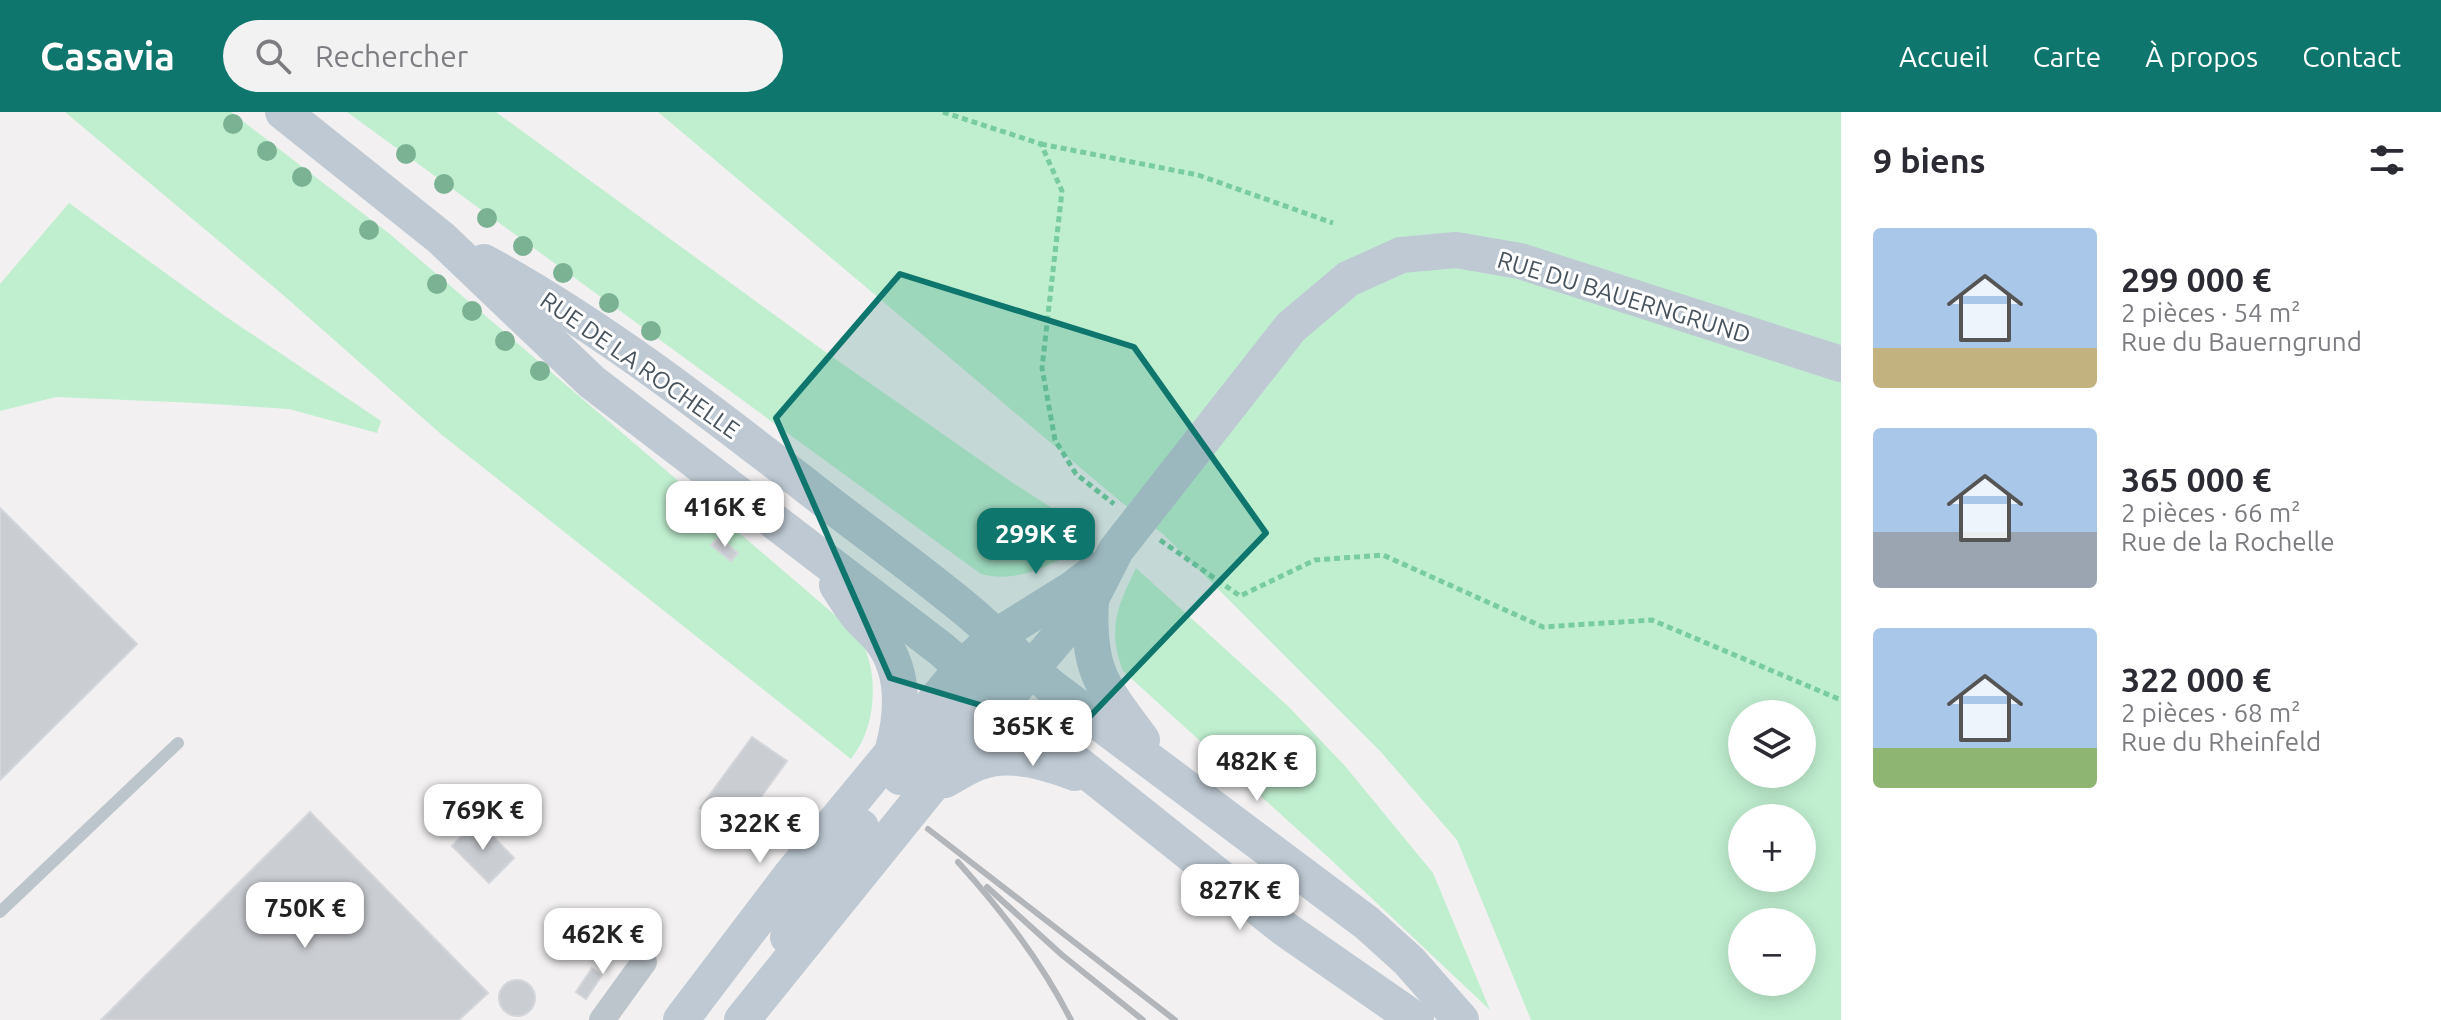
<!DOCTYPE html>
<html lang="fr">
<head>
<meta charset="utf-8">
<style>
	body { margin:0; font-family:Ubuntu,sans-serif; background:#f2f2f3; color:#2b2b33; height:100vh; display:flex; flex-direction:column; font-size:30px; white-space:nowrap }
	* { box-sizing:border-box; margin:0 }
	p { font-size:26px; color:#7c7c81 }
	.icon { flex:none; width:44px; height:44px; fill:none; stroke:currentColor; stroke-width:2; stroke-linecap:round; stroke-linejoin:round }
	.map { position:relative; flex:1; overflow:hidden }
	.drawer { display:flex; flex-direction:column; background:#fff; width:600px }
	.drawer>* { flex:none }
	.controls { position:absolute; left:1728px; top:588px; display:grid; gap:16px }
	.controls a { display:grid; place-items:center; width:88px; height:88px; border-radius:50%; background:#fff; box-shadow:0 4px 20px #0003; font-size:40px }
	.price { position:absolute; translate:-50% -68px; padding:0 18px; border-radius:16px; background:#fff; color:#222; font-size:26px; line-height:52px; filter:drop-shadow(0 2px 4px #0008) }
	.price::after { content:''; position:absolute; left:50%; top:48px; width:24px; height:18px; margin-left:-12px; background:inherit; clip-path:polygon(0 0,100% 0,50% 100%) }
	.price.on { background:#0f766e; color:#fff }
	ul { padding:0; list-style:none }
	li { display:flex; align-items:center; gap:24px; height:200px; padding:0 32px }
	li span { display:grid; place-items:center; flex:none; width:224px; height:160px; border-radius:8px; color:#555 }
	li>.icon { margin-inline-start:auto }
	span .icon { width:96px; height:96px; fill:#fffc; stroke-width:1 }
	li b { font-size:34px }
	h2 { display:flex; justify-content:space-between; align-items:center; height:96px; padding:0 32px; font-size:34px }
	header { display:flex; align-items:center; gap:48px; box-sizing:border-box; height:112px; padding:0 40px; background:#0f766e; color:#fff }
	header strong { font-size:38px }
	nav { display:flex; gap:44px; margin-inline-start:auto; font-size:28px }
	.search { width:560px; height:72px; background:#f2f2f3; display:flex; align-items:center; gap:20px; box-sizing:border-box; padding:0 28px; border-radius:44px; color:#7c7c81; font-size:30px }
	main { display:flex; flex:1; min-height:0 }
	.map>svg:first-child { display:block }
</style>
</head>
<body>
<header>
<strong>Casavia</strong>
<div class="search"><svg class="icon" aria-label="search" viewBox="0 0 24 24"><circle cx="10" cy="10" r="6"/><path d="M15 15l6 6"/></svg>Rechercher</div>
<nav><a>Accueil</a><a>Carte</a><a>À propos</a><a>Contact</a></nav>
</header>
<main>
<div class="map">
<svg width="1841" height="908" viewBox="0 0 1841 908">
	<rect width="100%" height="100%" fill="#f2f0f0"/>
	<g fill="#c0efd0" fill-rule="evenodd">
		<path d="M65 0H231L391 123 863 527C865 537 869 547 871 557 876 588 871 622 851 647L442 323 282 182Z"/>
		<path d="M347 0H496L824 239 1010 369 1086 418 1087 432C1054 452 1019 472 981 462Z"/>
		<path d="M658 0H1841V908H1531L1457 728 1380 639 1163 422 1121 390ZM1742 602H1802V662H1742ZM1742 706H1802V766H1742ZM1742 810H1802V870H1742Z"/>
		<path d="M69 91 222 202 381 309 377 321 289 297 196 291 56 285 0 299V172Z"/>
		<path d="M1136 456 1289 595 1345 654 1433 761 1490 898 1328 745 1123 559C1107 517 1117 495 1136 456Z"/>
	</g>
	<g fill="#cacdd2" stroke="#d4d6db" stroke-width="2">
		<path d="M0 396 137 532 0 668Z"/>
		<path d="M719 425 738 441 731 449 711 433Z"/>
		<path d="M752 625 787 649 735 721 700 696Z"/>
		<path d="M310 700 488 881 459 908H101Z"/>
		<path d="M477 708 514 746 489 771 452 734Z"/>
		<path d="M592 856 602 863 586 887 576 880Z"/>
		<circle cx="517" cy="886" r="18"/>
	</g>
	<g fill="none" stroke-linecap="round" stroke-linejoin="round">
		<g stroke="#78cca0" stroke-width="5" stroke-dasharray="6 4" stroke-linecap="butt">
			<path d="M943 0 1041 32 1062 79 1042 256 1055 328 1076 362 1114 392"/>
			<path d="M1041 32 1198 63 1333 111"/>
			<path d="M1160 428 1240 484 1315 448 1383 443 1543 515 1652 508 1841 588"/>
		</g>
		<path stroke="#bcc5cc" stroke-width="12" d="M0 800 178 631"/>
		<path stroke="#bcc5cc" stroke-width="26" d="M602 908 644 850"/>
		<g stroke="#bec9d3" stroke-width="36">
			<path d="M283 0 441 126 592 270 941 537 1025 610 1285 817 1416 908"/>
			<path d="M484 150C598 212 702 293 804 372 858 415 915 455 968 499 998 524 1024 553 1054 577L1367 811 1409 849 1461 908"/>
			<path d="M837 473C844 484 851 495 859 505 866 513 874 519 881 528 905 560 903 600 893 637"/>
			<path d="M1091 487C1087 558 1101 573 1142 628"/>
			<path d="M900 665 983 574 990 550"/>
			<path d="M945 668C956 662 968 654 980 650 1010 639 1047 650 1075 661"/>
			<path d="M788 825 811 781 861 715"/>
			<path d="M681 908 791 763 963 555 995 525 1072 477 1097 458"/>
			<path d="M742 908 927 679 1091 487 1116 438 1291 215 1348 167 1401 143 1456 138 1520 149 1841 252"/>
		</g>
		<g stroke="#b2b5ba" stroke-width="6">
			<path d="M928 717 1175 908"/>
			<path d="M958 750C1002 799 1041 849 1071 908"/>
			<path d="M987 775 1062 843 1143 908"/>
		</g>
	</g>
	<g fill="#7bb294">
		<circle cx="233" cy="12" r="10"/>
		<circle cx="267" cy="39" r="10"/>
		<circle cx="406" cy="42" r="10"/>
		<circle cx="302" cy="65" r="10"/>
		<circle cx="444" cy="72" r="10"/>
		<circle cx="487" cy="106" r="10"/>
		<circle cx="369" cy="118" r="10"/>
		<circle cx="523" cy="134" r="10"/>
		<circle cx="563" cy="161" r="10"/>
		<circle cx="437" cy="172" r="10"/>
		<circle cx="609" cy="191" r="10"/>
		<circle cx="472" cy="199" r="10"/>
		<circle cx="651" cy="219" r="10"/>
		<circle cx="505" cy="229" r="10"/>
		<circle cx="540" cy="259" r="10"/>
	</g>
	<path fill="#0f766e" fill-opacity="0.2" stroke="#0f766e" stroke-width="6" stroke-linejoin="round" d="M900 162 1134 235 1266 421 1074 621 890 566 776 306Z"/>
	<g text-anchor="middle" dominant-baseline="central" stroke-width="6" stroke-linejoin="round" paint-order="stroke">
		<g font-size="24" fill="#48545d" stroke="#fff">
			<text transform="translate(1624 185) rotate(17)">RUE DU BAUERNGRUND</text>
			<text transform="translate(640 253) rotate(35)">RUE DE LA ROCHELLE</text>
		</g>
	</g>
</svg>
<div class="controls">
<a><svg class="icon" aria-label="layers" viewBox="0 0 24 24"><path d="M12 4l9 5-9 5-9-5zM3 14l9 5 9-5"/></svg></a>
<a>+</a>
<a>−</a>
</div>
<b class="price" style="left:725px;top:437px">416K €</b>
<b class="price on" style="left:1036px;top:464px">299K €</b>
<b class="price" style="left:1033px;top:656px">365K €</b>
<b class="price" style="left:1257px;top:691px">482K €</b>
<b class="price" style="left:483px;top:740px">769K €</b>
<b class="price" style="left:760px;top:753px">322K €</b>
<b class="price" style="left:1240px;top:820px">827K €</b>
<b class="price" style="left:305px;top:838px">750K €</b>
<b class="price" style="left:603px;top:864px">462K €</b>
</div>
<section class="drawer">
<h2>9 biens<svg class="icon" aria-label="filters" viewBox="0 0 24 24"><path d="M4 7h16M4 17h16"/><circle cx="9" cy="7" r="2"/><circle cx="15" cy="17" r="2"/></svg></h2>
<ul>
<li><span style="background:linear-gradient(#a9c7e8 75%,#c2b280 0)"><svg class="icon" aria-label="home" viewBox="0 0 24 24"><path d="M3 11l9-7 9 7M6 9v11h12V9"/></svg></span><div><b>299 000 €</b><p>2 pièces · 54 m²</p><p>Rue du Bauerngrund</p></div></li>
<li><span style="background:linear-gradient(#a9c7e8 65%,#9aa5b1 0)"><svg class="icon" aria-label="home" viewBox="0 0 24 24"><path d="M3 11l9-7 9 7M6 9v11h12V9"/></svg></span><div><b>365 000 €</b><p>2 pièces · 66 m²</p><p>Rue de la Rochelle</p></div></li>
<li><span style="background:linear-gradient(#a9c7e8 75%,#8fb573 0)"><svg class="icon" aria-label="home" viewBox="0 0 24 24"><path d="M3 11l9-7 9 7M6 9v11h12V9"/></svg></span><div><b>322 000 €</b><p>2 pièces · 68 m²</p><p>Rue du Rheinfeld</p></div></li>
</ul>
</section>
</main>
</body>
</html>
